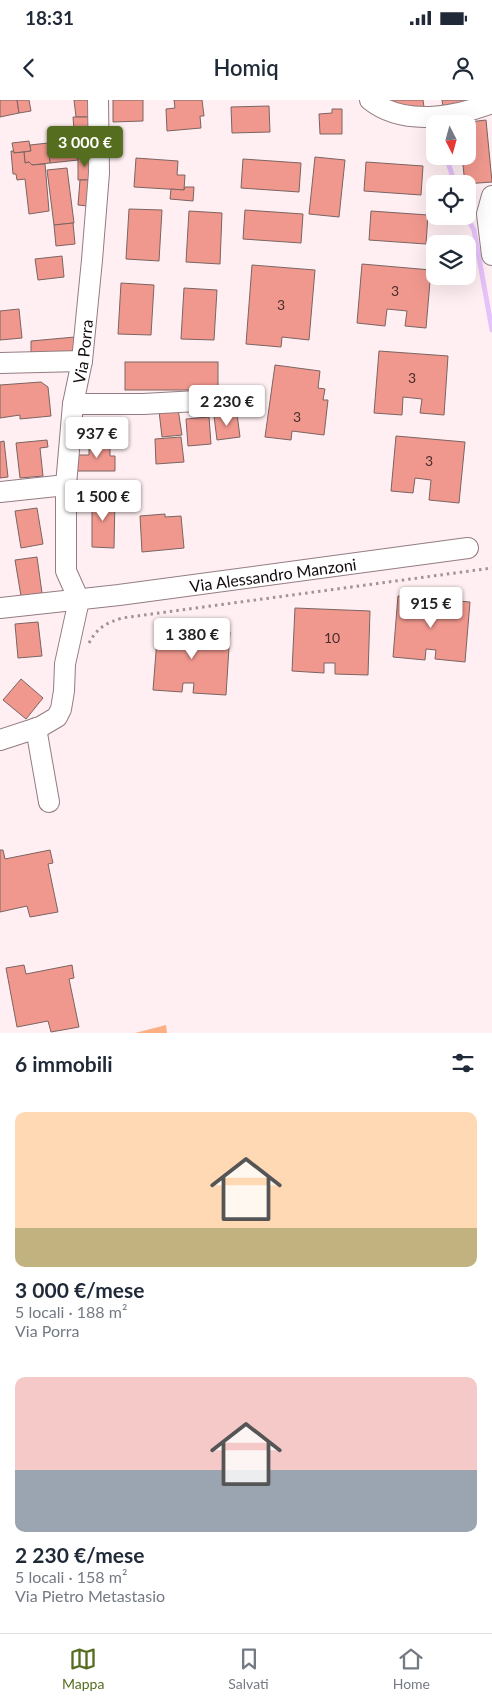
<!DOCTYPE html>
<html lang="it">
<head>
<meta charset="utf-8">
<style>
	body { margin:0; font-family:Lato,sans-serif; background:#f2f2f3; color:#1f2937; height:100vh; display:flex; flex-direction:column; font-size:19px; white-space:nowrap }
	* { box-sizing:border-box; margin:0 }
	p { font-size:16px; color:#747a83 }
	.icon { flex:none; width:28px; height:28px; fill:none; stroke:currentColor; stroke-width:2; stroke-linecap:round; stroke-linejoin:round }
	.map { position:relative; height:933px; overflow:hidden }
	.side { display:flex; flex-direction:column; background:#fff; flex:1 }
	.side>* { flex:none }
	.needle { width:32px; rotate:174deg }
	.controls { position:absolute; left:426px; top:15px; display:grid; gap:10px }
	.controls a { display:grid; place-items:center; width:50px; height:50px; border-radius:10px; background:#fff; box-shadow:0 5px 20px #0002; font-size:25px }
	.price { position:absolute; translate:-50% -42px; padding:0 11px; border-radius:5px; background:#fff; color:#222; font-size:16px; line-height:32px; filter:drop-shadow(0 1px 2px #0008) }
	.price::after { content:''; position:absolute; left:50%; top:30px; width:15px; height:11px; margin-left:-8px; background:inherit; clip-path:polygon(0 0,100% 0,50% 100%) }
	.price.on { background:#556d1e; color:#fff }
	ul { padding:0; list-style:none }
	li { display:grid; align-content:center; gap:10px; height:265px; padding:0 15px }
	li span { display:grid; place-items:center; height:155px; border-radius:10px; color:#555 }
	li>.icon { margin-inline-start:auto }
	span .icon { width:90px; height:90px; fill:#fffc; stroke-width:1 }
	li b { font-size:21px }
	h2 { display:flex; justify-content:space-between; align-items:center; height:60px; padding:0 15px; font-size:21px }
	.status { display:flex; justify-content:space-between; align-items:center; height:35px; padding:0 25px; background:#fff; direction:ltr }
	.status svg { height:14px; fill:currentColor }
	header { display:flex; justify-content:space-between; align-items:center; height:65px; padding:0 15px; background:#fff; font-size:22px; font-weight:600 }
	.dock { display:flex; justify-content:space-around; align-items:center; height:70px; border-top:1px solid #e0e1e3; background:#fff; font-size:14px; color:#747a83 }
	.dock a { display:grid; justify-items:center; gap:2px }
	.dock .on { color:#556d1e }
	.map>svg:first-child { display:block }
</style>
</head>
<body>
<div class="status"><b>18:31</b><svg viewBox="0 0 49 12"><path d="M0 12V9h3v3zM5 12V6h3v6zM10 12V3h3v9zM15 12V0h3v12zM26 1h20v11H26zM47 4h2v5h-2z"/></svg></div>
<header><svg class="icon" aria-label="back" viewBox="0 0 24 24"><path d="M15 5l-7 7 7 7"/></svg>Homiq<svg class="icon" aria-label="person" viewBox="0 0 24 24"><circle cx="12" cy="8" r="4"/><path d="M4 21q1-7 8-7t8 7"/></svg></header>
<div class="map">
<svg width="492" height="933" viewBox="0 0 492 933">
	<rect width="100%" height="100%" fill="#ffeff2"/>
	<path fill="#fbaf83" d="M166 925 167 933H135Z"/>
	<g fill="none" stroke-linecap="round" stroke-linejoin="round">
		<g stroke="#e6c2fb" stroke-width="5">
			<path d="M446 56 455 84"/>
			<path d="M466 116 474 130 492 230"/>
		</g>
	</g>
	<g fill="#f0988e" stroke="#7b6461">
		<path d="M0 0H17L19 13 0 17Z"/>
		<path d="M17 0H29L31 11 19 13Z"/>
		<path d="M74 0H91V17H76Z"/>
		<path d="M113 0H143V21L113 22Z"/>
		<path d="M174 0H202L204 16H200L201 28 167 31 166 9 175 8Z"/>
		<path d="M387 0H423L424 7 398 9Z"/>
		<path d="M442 0H467L468 4 443 7Z"/>
		<path d="M269 6 270 32 232 33 231 7Z"/>
		<path d="M332 9H342V34H320L319 14 332 13Z"/>
		<path d="M73 17H91L92 56H78V60L50 63 48 42 57 41 56 31 74 30Z"/>
		<path d="M486 20 492 82 465 84 462 56H468V24H453Z"/>
		<path d="M29 41 31 51 14 53 12 43Z"/>
		<path d="M48 43 50 63 32 65 29 62 25 63 24 52 31 51 30 45Z"/>
		<path d="M11 51H13L14 53 24 52 25 63 29 62 32 65 45 64 49 111 29 114 25 79 17 80 16 74H13Z"/>
		<path d="M78 56H92L91 80H78Z"/>
		<path d="M315 57 345 60 339 117 309 114Z"/>
		<path d="M136 58 178 61 177 75H185L184 90 134 87Z"/>
		<path d="M243 59 301 63 299 92 241 88Z"/>
		<path d="M366 62 423 66 421 95 364 91Z"/>
		<path d="M67 68 74 123 54 125 47 70Z"/>
		<path d="M80 80H90L88 106 78 105Z"/>
		<path d="M185 87H194L193 101 170 99 171 89 184 90Z"/>
		<path d="M129 109 162 110 159 161 126 159Z"/>
		<path d="M245 110 303 114 301 143 243 139Z"/>
		<path d="M189 111 222 113 220 164 186 162Z"/>
		<path d="M371 111 428 115 426 144 369 140Z"/>
		<path d="M73 123 75 144 56 146 54 125Z"/>
		<path d="M62 156 64 177 38 180 35 159Z"/>
		<path d="M362 164 431 170 426 228 405 226 407 211 387 209 385 226 357 223Z"/>
		<path d="M252 165 315 170 309 240 282 237 281 247 246 244Z"/>
		<path d="M121 183 154 185 151 235 118 234Z"/>
		<path d="M184 188 217 190 214 240 181 239Z"/>
		<path d="M19 209 22 238 0 240V211Z"/>
		<path d="M75 237 74 257 31 260V241Z"/>
		<path d="M379 251 448 256 444 315 420 313 422 299 403 297 402 315 374 313Z"/>
		<rect x="125" y="262" width="93" height="28"/>
		<path d="M275 265 320 271 318 288 325 289 323 300H328L324 335 292 331 291 340 265 337Z"/>
		<path d="M41 282 48 287 51 316 20 319V315L0 318V285Z"/>
		<path d="M178 309 182 335 162 337 159 311Z"/>
		<path d="M237 314 240 337 217 340 214 316Z"/>
		<path d="M209 317 211 344 188 346 186 319Z"/>
		<path d="M396 336 465 342 459 403 429 400 431 380 415 378 413 393 391 391Z"/>
		<path d="M181 337 184 362 156 364 155 339Z"/>
		<path d="M47 340 48 347 40 348 43 376 20 378 16 343Z"/>
		<path d="M4 341 8 377 0 378V342Z"/>
		<path d="M110 343V356H115V371H77V355H89V344Z"/>
		<path d="M92 397H115L114 448 92 447Z"/>
		<path d="M37 408 43 444 21 448 15 411Z"/>
		<path d="M165 414V417L181 416 184 448 142 452 140 416Z"/>
		<path d="M37 457 42 493 21 496 15 460Z"/>
		<path d="M398 496 470 502 465 562 435 559 436 550 426 549 425 560 393 557Z"/>
		<path d="M295 508 370 511 368 575 335 574V563H324V573L292 571Z"/>
		<path d="M38 522 42 556 18 558 15 524Z"/>
		<path d="M158 527 230 532 226 595 193 593 194 583H183L182 592 153 590Z"/>
		<path d="M21 579 43 598 26 619 3 600Z"/>
		<path d="M0 750H3L5 759 50 750 53 763 48 764 58 812 30 817 27 806 0 812Z"/>
		<path d="M24 865 26 874 72 865 74 878 69 879 79 927 51 932 48 921 17 927 6 868Z"/>
	</g>
	<g fill="none" stroke-linecap="round" stroke-linejoin="round">
		<defs>
			<g id="minor">
				<path d="M370 0C404 27 455 17 492 3"/>
				<path d="M492 96 487 114 492 155"/>
				<path d="M0 263 82 261"/>
				<path d="M73 304H143L252 298"/>
				<path d="M0 392 66 385"/>
				<path id="s1" d="M0 508 119 495 468 448"/>
				<path d="M36 628 49 702"/>
				<path id="s2" d="M0 640 40 627 57 617 61 609 64 591 65 564 79 500 66 471V385L73 304 82 261 92 160 99 73 98 0"/>
			</g>
		</defs>
		<use href="#minor" stroke="#937c82" stroke-width="22"/>
		<path stroke="#a19497" stroke-width="3" stroke-dasharray="2.5 4" stroke-linecap="butt" d="M89 543C97 528 106 523 122 518L492 468"/>
		<use href="#minor" stroke="#fff" stroke-width="20"/>
	</g>
	<g text-anchor="middle" dominant-baseline="central" stroke-width="4" stroke-linejoin="round" paint-order="stroke">
		<g font-size="14" fill="#492d2c">
			<text x="395" y="190">3</text>
			<text x="281" y="204">3</text>
			<text x="412" y="277">3</text>
			<text x="297" y="316">3</text>
			<text x="429" y="360">3</text>
			<text x="332" y="537">10</text>
		</g>
		<g font-size="16" fill="#11090b" stroke="#ffeff2">
			<text stroke="none"><textPath href="#s2" startOffset="434">Via Porra</textPath></text>
			<text stroke="none"><textPath href="#s1" startOffset="275">Via Alessandro Manzoni</textPath></text>
		</g>
	</g>
</svg>
<div class="controls">
<a><svg class="needle" viewBox="-14 -14 28 28"><path d="M0-13l5 13h-10z" fill="#e53935"/><path d="M0 13l5-13h-10z" fill="#747a83"/></svg></a>
<a><svg class="icon" aria-label="locate" viewBox="0 0 24 24"><circle cx="12" cy="12" r="6"/><path d="M12 2v4M12 18v4M2 12h4M18 12h4"/></svg></a>
<a><svg class="icon" aria-label="layers" viewBox="0 0 24 24"><path d="M12 4l9 5-9 5-9-5zM3 14l9 5 9-5"/></svg></a>
</div>
<b class="price on" style="left:85px;top:68px">3 000 €</b>
<b class="price" style="left:227px;top:327px">2 230 €</b>
<b class="price" style="left:97px;top:359px">937 €</b>
<b class="price" style="left:103px;top:422px">1 500 €</b>
<b class="price" style="left:431px;top:529px">915 €</b>
<b class="price" style="left:192px;top:560px">1 380 €</b>
</div>
<section class="side">
<h2>6 immobili<svg class="icon" aria-label="filters" viewBox="0 0 24 24"><path d="M4 7h16M4 17h16"/><circle cx="9" cy="7" r="2"/><circle cx="15" cy="17" r="2"/></svg></h2>
<ul>
<li><span style="background:linear-gradient(#ffd9b3 75%,#c2b280 0)"><svg class="icon" aria-label="home" viewBox="0 0 24 24"><path d="M3 11l9-7 9 7M6 9v11h12V9"/></svg></span><div><b>3 000 €/mese</b><p>5 locali · 188 m²</p><p>Via Porra</p></div></li>
<li><span style="background:linear-gradient(#f6c9c9 60%,#9aa5b1 0)"><svg class="icon" aria-label="home" viewBox="0 0 24 24"><path d="M3 11l9-7 9 7M6 9v11h12V9"/></svg></span><div><b>2 230 €/mese</b><p>5 locali · 158 m²</p><p>Via Pietro Metastasio</p></div></li>
</ul>
</section>
<nav class="dock">
<a class="on"><svg class="icon" aria-label="map" viewBox="0 0 24 24"><path d="M3 6l6-2 6 2 6-2v14l-6 2-6-2-6 2zM9 4v14M15 6v14"/></svg>Mappa</a>
<a><svg class="icon" aria-label="saved" viewBox="0 0 24 24"><path d="M7 4h10v16l-5-4-5 4z"/></svg>Salvati</a>
<a><svg class="icon" aria-label="home" viewBox="0 0 24 24"><path d="M3 11l9-7 9 7M6 9v11h12V9"/></svg>Home</a>
</nav>
</body>
</html>
